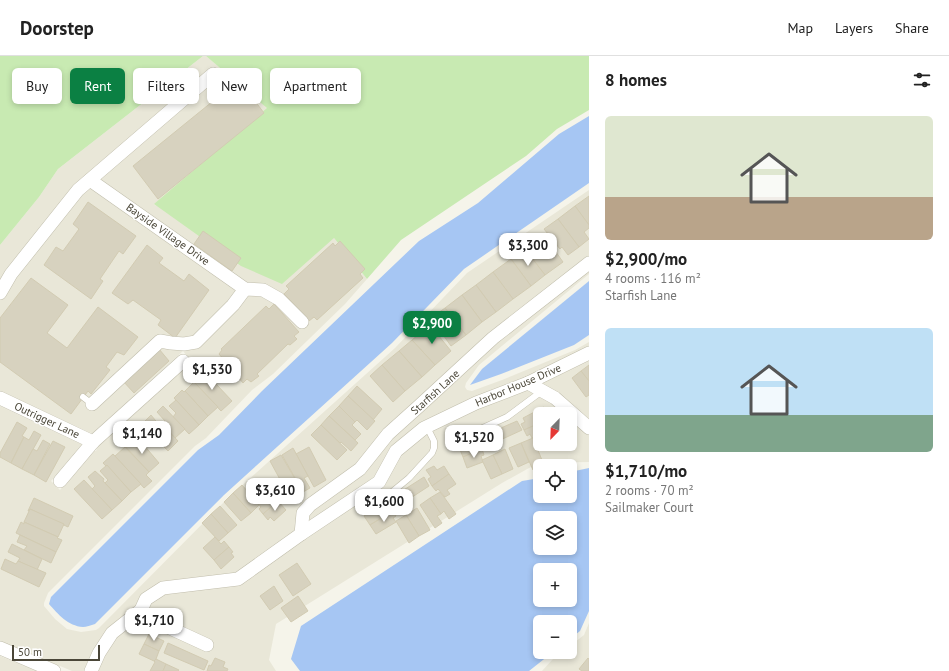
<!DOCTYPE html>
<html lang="en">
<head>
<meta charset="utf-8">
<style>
	body { margin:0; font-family:"PT Sans",sans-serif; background:#f6f6f6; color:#222; height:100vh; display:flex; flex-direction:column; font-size:15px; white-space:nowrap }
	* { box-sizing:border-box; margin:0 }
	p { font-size:13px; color:#767676 }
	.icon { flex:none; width:22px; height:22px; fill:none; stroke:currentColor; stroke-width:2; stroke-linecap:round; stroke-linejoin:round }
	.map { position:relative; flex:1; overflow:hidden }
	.side { display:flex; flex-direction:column; background:#fff; width:360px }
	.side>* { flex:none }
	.hud { position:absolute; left:12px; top:12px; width:380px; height:36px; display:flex; gap:8px }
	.needle { width:26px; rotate:203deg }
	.buttons { position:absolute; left:533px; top:351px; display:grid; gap:8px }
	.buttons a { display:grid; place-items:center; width:44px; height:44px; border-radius:6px; background:#fff; box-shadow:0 2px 6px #0003; font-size:20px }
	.scale { position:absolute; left:12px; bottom:10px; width:88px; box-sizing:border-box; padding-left:4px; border:2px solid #4a4638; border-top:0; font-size:11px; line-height:14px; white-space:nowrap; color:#4a4638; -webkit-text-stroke:3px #fff; paint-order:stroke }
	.price { position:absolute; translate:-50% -34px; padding:0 9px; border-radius:8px; background:#fff; color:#222; font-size:13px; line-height:26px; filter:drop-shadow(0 1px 2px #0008) }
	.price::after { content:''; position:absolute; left:50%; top:24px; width:12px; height:9px; margin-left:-6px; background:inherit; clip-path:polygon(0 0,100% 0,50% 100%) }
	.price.current { background:#0b8043; color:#fff }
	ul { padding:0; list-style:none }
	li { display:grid; align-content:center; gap:8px; height:212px; padding:0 16px }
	li span { display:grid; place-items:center; height:124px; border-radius:6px; color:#555 }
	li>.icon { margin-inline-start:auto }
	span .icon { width:72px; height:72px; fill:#fffc; stroke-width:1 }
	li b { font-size:17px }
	h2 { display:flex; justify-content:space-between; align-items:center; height:48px; padding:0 16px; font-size:17px }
	.tag { padding:0 14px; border-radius:6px; background:#fff; box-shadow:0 2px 6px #0003; font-size:14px; line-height:36px }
	.tag.current { background:#0b8043; color:#fff }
	header { display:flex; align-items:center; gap:24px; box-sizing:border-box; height:56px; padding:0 20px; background:#fff; border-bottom:1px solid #e0e0e0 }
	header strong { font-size:19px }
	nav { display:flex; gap:22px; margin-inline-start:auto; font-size:14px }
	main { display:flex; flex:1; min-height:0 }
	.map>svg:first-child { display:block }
</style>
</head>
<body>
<header>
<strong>Doorstep</strong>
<nav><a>Map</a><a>Layers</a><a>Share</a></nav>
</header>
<main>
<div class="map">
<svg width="589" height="615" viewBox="0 0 589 615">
	<rect width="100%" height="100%" fill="#f5f4ea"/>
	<g fill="#e9e7d8" fill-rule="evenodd">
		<path d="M203 0H206L268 52 154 149 334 182 367 223 345 248 273 318 252 334 206 382 195 390 48 537 44 547V550L55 563 67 573 81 576 96 574 99 572 227 443 395 292 467 217 589 134V218L479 309 466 327 465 331 467 334 472 335 502 324 575 294 589 286V406L538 407 502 427 276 568 269 604 276 615H72L0 585V350L83 389 51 425 60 434 94 395H96L98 390 191 305 183 295 93 378 0 335V189L39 141 58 113ZM540 358H570V388H540Z"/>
		<path d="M589 567V615H542L553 603 562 596H570V590L584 579Z"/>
		<path d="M0 600 37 615H0Z"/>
	</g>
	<g fill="#c8eab2">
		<path d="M0 0H203L58 113 39 141 0 189Z"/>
		<path d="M206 0H589V54L557 73 526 100 401 184 367 223 334 182 282 228 241 210 154 148 267 52Z"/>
	</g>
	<g fill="#a6c6f3" fill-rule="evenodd">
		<path d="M589 60V127L464 213 392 287 224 439 95 568C91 569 86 571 83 571 68 570 58 558 49 548L51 541 198 394 219 379 262 335 419 185 478 147 559 78Z"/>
		<path d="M589 225V279L574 289 501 318 470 329 482 313Z"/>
		<path d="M589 412V555L580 575 570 583V566H540V596H553L529 615H300L291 603 301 570 522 425 540 422V440H570V416ZM540 462H570V492H540ZM540 514H570V544H540Z"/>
	</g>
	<g fill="#d7d2bf" stroke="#d2cbb2">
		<path d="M239 24 264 57 158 143 133 110Z"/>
		<path d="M589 140V169L575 150Z"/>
		<path d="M88 146 136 180 123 198 119 195 100 223 103 225 91 243 44 209 56 191 63 195 79 173 73 168Z"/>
		<path d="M575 150 589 169V172L584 176 589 183 579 191 558 163Z"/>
		<path d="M558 163 579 191 568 199 562 191 560 193 544 173Z"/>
		<path d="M203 175 241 202 232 215 194 188Z"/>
		<path d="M544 179 563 206 545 219 525 193Z"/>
		<path d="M340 185 365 213 360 218 363 222 317 264 314 261 309 265 284 238 289 233 286 230 333 187 335 190Z"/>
		<path d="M147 189 163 202 159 207 184 225 189 218 209 234 175 282 158 269 161 264 133 244 128 248 112 237Z"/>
		<path d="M525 193 545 219 531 230 511 203Z"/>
		<path d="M511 203 531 230 513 243 493 216Z"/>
		<path d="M493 216 513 243 496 256 476 229Z"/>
		<path d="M31 222 68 249 47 277 67 292 98 251 138 281 124 299 117 296 106 311 110 314 91 338 88 335 71 358 0 306V262Z"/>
		<path d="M476 229 496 256 482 266 462 239Z"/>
		<path d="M462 239 482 266 466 279 445 252Z"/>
		<path d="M274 248 299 276 294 280 297 283 290 289 288 288 257 318 259 320 251 326 247 323 243 327 219 298 222 294 221 293 266 250 269 253Z"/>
		<path d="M445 252 466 279 451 290 431 262Z"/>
		<path d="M430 269 451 295 435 309 412 284Z"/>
		<path d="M412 284 435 309 422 321 399 295Z"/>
		<path d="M159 293 169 305 134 337 123 325Z"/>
		<path d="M399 295 422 321 405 335 382 309Z"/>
		<path d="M382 309 405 335 393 346 370 320Z"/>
		<path d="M589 309V325L581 315Z"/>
		<path d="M203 314 232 345 221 355 194 326V327L192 325Z"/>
		<path d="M581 315 589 325V339L586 341 572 322Z"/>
		<path d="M194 326 218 351 208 360 185 335Z"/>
		<path d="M357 330 382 353 373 364 348 340Z"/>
		<path d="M182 334 184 336 185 335 208 360 199 369 174 342Z"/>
		<path d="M348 340 375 365 367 374 357 364 355 366 339 350Z"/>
		<path d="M176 344 199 369 189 378 173 361 176 357 169 350Z"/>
		<path d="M163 350 185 373 175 382 162 368 165 365 157 356Z"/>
		<path d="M339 350 355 366 352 369 361 378 355 384 329 360Z"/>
		<path d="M544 351 547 358H540V367L524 374 521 368 525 366 523 362Z"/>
		<path d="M151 359 160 370 162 368 178 385 168 395 142 368Z"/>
		<path d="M329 360 358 387 351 395 341 386 340 387 321 369Z"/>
		<path d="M517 365 522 374 483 392 478 382Z"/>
		<path d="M17 366 27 372 22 380 24 381 11 407 0 401V397Z"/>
		<path d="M540 367V378L532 382 530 378 527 380 524 374Z"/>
		<path d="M321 369 347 394 337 404 311 379Z"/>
		<path d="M34 375 41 379 22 413 11 407 24 381 29 384Z"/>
		<path d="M131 382 139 391 143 388 159 407 149 416 124 389Z"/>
		<path d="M533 382 544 409 533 414 521 387Z"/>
		<path d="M43 384 50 388 34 419 22 413 33 393 37 395Z"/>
		<path d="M474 384 476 388 479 387 482 393 463 401 459 391Z"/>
		<path d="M53 385 65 391 46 426 34 419Z"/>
		<path d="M521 387 529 406 518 411 509 392Z"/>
		<path d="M125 391 149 416 146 419 152 425 144 432 115 400Z"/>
		<path d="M309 391 326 424 314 431 296 398Z"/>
		<path d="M293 392 308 420 304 422 310 432 303 436 282 399Z"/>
		<path d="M482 393 484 399 481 400 483 406 467 412 463 401Z"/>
		<path d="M505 393 513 413 502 418 493 399Z"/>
		<path d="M113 398 141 428 131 436 103 407Z"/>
		<path d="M281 399 301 433 289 440 270 405Z"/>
		<path d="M493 399 502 418 491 423 482 404Z"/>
		<path d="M107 409 131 436 122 445 105 427 108 424 100 415Z"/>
		<path d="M434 410 437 414 444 410 449 418 432 430 428 423 431 421 426 414Z"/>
		<path d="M95 415 104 423 103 425 122 445 112 454 92 433 95 430 88 421Z"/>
		<path d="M449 418 456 428 447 434 450 438 445 441 438 433 436 435 432 430Z"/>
		<path d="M424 421 429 430 394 453 388 444Z"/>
		<path d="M84 424 112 454 102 463 74 433Z"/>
		<path d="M242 429 259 449 251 457 233 437Z"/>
		<path d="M267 432 278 445 263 458 259 453 261 451 254 442Z"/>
		<path d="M440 436 444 441 456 458 449 463 444 455 441 458 430 442Z"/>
		<path d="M233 437 251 457 241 465 224 446Z"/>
		<path d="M34 442 73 460 68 471 30 453 29 455H28Z"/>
		<path d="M430 442 441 458 437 460 442 467 435 472 420 449Z"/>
		<path d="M278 445 286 454 274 465 270 461 268 464 263 458Z"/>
		<path d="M384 447 386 451 389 449 393 455 370 469 364 460Z"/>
		<path d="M220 450 237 469 228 477 211 458Z"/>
		<path d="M417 452 430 474 419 480 406 459Z"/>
		<path d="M30 453 64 468 58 481 24 466Z"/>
		<path d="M393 455 396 460 393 462 396 466 376 478 370 469Z"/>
		<path d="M211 458 228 477 219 485 202 467Z"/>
		<path d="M406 459 419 480 409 487 396 465Z"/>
		<path d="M21 466 24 468V466L58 481 57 482 62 484 56 496 16 477Z"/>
		<path d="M20 479 56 496 51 507 24 494 27 490 17 486Z"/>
		<path d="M215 481 221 488 224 485 229 491 214 504 203 492Z"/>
		<path d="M12 488 42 503 37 514 18 505 20 502 8 496Z"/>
		<path d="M229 491 233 496 231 497 234 501 221 513 214 504Z"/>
		<path d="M5 503 16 508 18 505 46 517 39 531 1 513Z"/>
		<path d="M297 507 311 528 293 540 279 519Z"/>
		<path d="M274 530 283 545 270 554 260 540Z"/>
		<path d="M298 540 308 555 291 566 281 552Z"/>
		<path d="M149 578 164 585 159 595 144 588Z"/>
		<path d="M168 587 208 605 204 614 164 597Z"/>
		<path d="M144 588 159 595 156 603 154 605 139 598Z"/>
		<path d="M215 602 225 606 223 611 228 613 227 615H207L209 609 211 610Z"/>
		<path d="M588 602 589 603V615H582L579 613Z"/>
		<path d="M156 603 166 608 163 615H150L155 606 154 605Z"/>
		<path d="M166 608 179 614 178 615H163Z"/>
	</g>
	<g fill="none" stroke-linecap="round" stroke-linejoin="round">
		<defs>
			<g id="lane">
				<path d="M83 341 92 348"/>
				<path d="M476 375 507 361 542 335"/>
				<path d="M392 436 409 422 432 397 434 392V385L427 371"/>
			</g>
			<g id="street">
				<path d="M90 124 245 233 263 234 279 243 302 266"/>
				<path d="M0 237 11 218 78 134 213 18"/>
				<path d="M528 327 555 342 589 372"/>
				<path d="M0 342 93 386"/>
				<path d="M92 348 160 285 171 287 184 288 196 286 233 249 245 233"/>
				<path d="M60 425 93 386 183 305"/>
				<path d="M301 478 303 457 310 449 360 413 388 378 418 351 493 282 589 207"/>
				<path d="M141 554 157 566 207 589"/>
				<path d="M0 592 54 615"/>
				<path d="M91 615 99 597 112 577 141 554 146 543 163 532 238 523 301 478 379 426 396 395 424 372 476 347 528 327 589 297"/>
			</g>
		</defs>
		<use href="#lane" stroke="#c1beac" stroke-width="7"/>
		<use href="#street" stroke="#c1beac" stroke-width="14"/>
		<use href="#lane" stroke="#fff" stroke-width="6"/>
		<use href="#street" stroke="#fff" stroke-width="13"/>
	</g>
	<g text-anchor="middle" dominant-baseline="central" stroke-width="3" stroke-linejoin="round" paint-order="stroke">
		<g font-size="11" fill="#4a4638" stroke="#fff">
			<text transform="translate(168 178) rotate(35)">Bayside Village Drive</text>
			<text transform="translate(518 329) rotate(-23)">Harbor House Drive</text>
			<text transform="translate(435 336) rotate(-42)">Starfish Lane</text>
			<text transform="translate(47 364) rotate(25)">Outrigger Lane</text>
		</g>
	</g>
</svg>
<div class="buttons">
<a><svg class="needle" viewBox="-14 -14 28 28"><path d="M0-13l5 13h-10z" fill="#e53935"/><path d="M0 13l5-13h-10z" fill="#767676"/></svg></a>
<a><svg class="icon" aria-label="locate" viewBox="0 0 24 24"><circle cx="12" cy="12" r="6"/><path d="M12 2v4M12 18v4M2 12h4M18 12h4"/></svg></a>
<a><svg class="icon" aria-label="layers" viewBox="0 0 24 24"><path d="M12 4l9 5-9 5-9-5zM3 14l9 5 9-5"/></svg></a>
<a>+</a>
<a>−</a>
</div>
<div class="scale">50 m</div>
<b class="price" style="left:528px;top:211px">$3,300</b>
<b class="price current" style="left:432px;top:289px">$2,900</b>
<b class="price" style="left:212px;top:335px">$1,530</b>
<b class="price" style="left:142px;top:399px">$1,140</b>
<b class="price" style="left:474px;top:403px">$1,520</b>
<b class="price" style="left:275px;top:456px">$3,610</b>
<b class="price" style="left:384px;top:467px">$1,600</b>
<b class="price" style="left:154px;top:586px">$1,710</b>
<div class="hud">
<a class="tag">Buy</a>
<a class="tag current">Rent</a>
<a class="tag">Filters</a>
<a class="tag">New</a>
<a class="tag">Apartment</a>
</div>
</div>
<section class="side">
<h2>8 homes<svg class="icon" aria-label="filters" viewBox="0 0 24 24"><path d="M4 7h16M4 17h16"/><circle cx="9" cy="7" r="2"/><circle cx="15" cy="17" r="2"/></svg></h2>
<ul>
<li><span style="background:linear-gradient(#dfe7d0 65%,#b9a48a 0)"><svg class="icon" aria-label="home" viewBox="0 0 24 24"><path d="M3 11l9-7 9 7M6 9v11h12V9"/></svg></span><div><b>$2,900/mo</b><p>4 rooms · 116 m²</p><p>Starfish Lane</p></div></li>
<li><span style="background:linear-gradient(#bfe0f5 70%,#7fa58c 0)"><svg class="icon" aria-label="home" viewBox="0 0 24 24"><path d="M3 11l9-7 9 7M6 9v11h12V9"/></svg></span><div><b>$1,710/mo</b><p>2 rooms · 70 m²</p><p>Sailmaker Court</p></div></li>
</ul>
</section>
</main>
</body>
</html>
